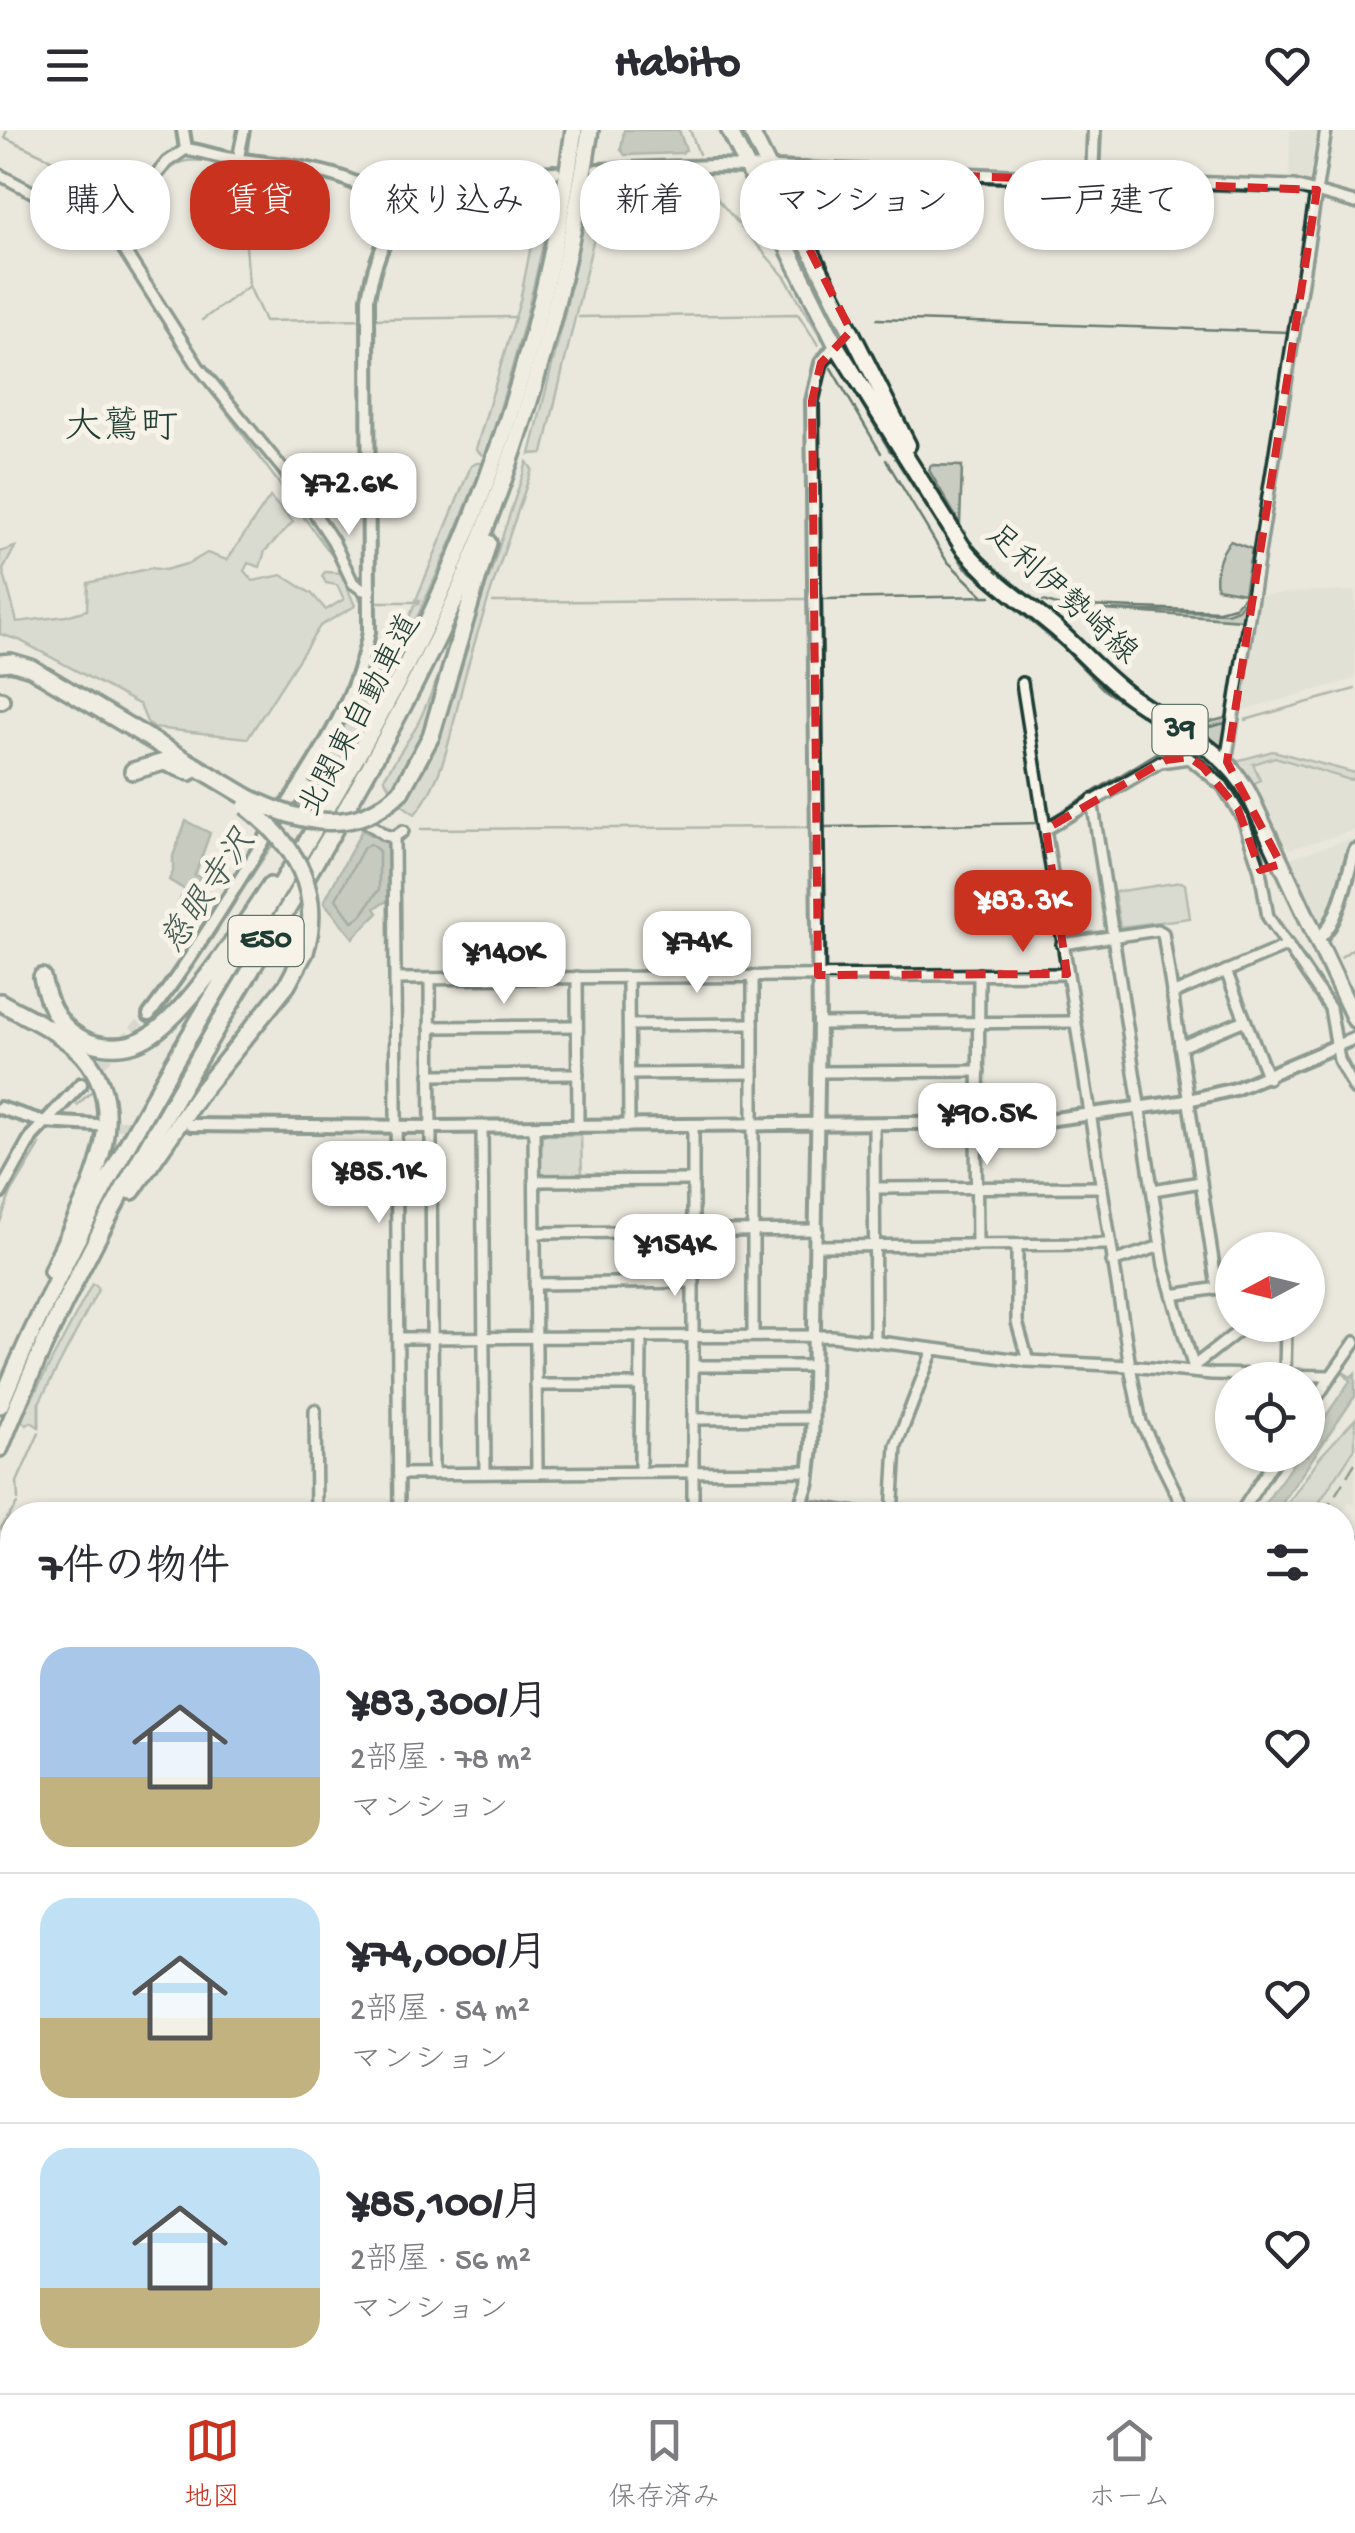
<!DOCTYPE html>
<html lang="ja">
<head>
<meta charset="utf-8">
<style>
	body { margin:0; font-family:"Gochi Hand","Klee One",sans-serif; background:#f7f7f7; color:#2b2b33; height:100vh; display:flex; flex-direction:column; font-size:38px; white-space:nowrap }
	* { box-sizing:border-box; margin:0 }
	p { font-size:32px; color:#7c7c81 }
	.icon { flex:none; width:55px; height:55px; fill:none; stroke:currentColor; stroke-width:2; stroke-linecap:round; stroke-linejoin:round }
	.map { position:relative; flex:1; overflow:hidden }
	.details { position:absolute; left:0px; top:1372px; width:1355px; height:892px; display:flex; flex-direction:column; background:#fff; border-radius:40px 40px 0 0; box-shadow:0 2px 8px #0004 }
	.details>* { flex:none }
	.top-card { position:absolute; left:30px; top:30px; width:1295px; height:90px; display:flex; gap:20px }
	.needle { width:65px; rotate:263deg }
	.fabs { position:absolute; left:1215px; top:1102px; display:grid; gap:20px }
	.fabs a { display:grid; place-items:center; width:110px; height:110px; border-radius:50%; background:#fff; box-shadow:0 2px 8px #0004; font-size:50px }
	.price { position:absolute; translate:-50% -85px; padding:0 22px; border-radius:20px; background:#fff; color:#222; font-size:32px; line-height:65px; filter:drop-shadow(0 2px 5px #0008) }
	.price::after { content:''; position:absolute; left:50%; top:60px; width:30px; height:22px; margin-left:-15px; background:inherit; clip-path:polygon(0 0,100% 0,50% 100%) }
	.price.selected { background:#c8321e; color:#fff }
	ul { padding:0; list-style:none }
	li { display:flex; align-items:center; gap:30px; height:250px; padding:0 40px }
	li+li { border-top:2px solid #e1e1e2 }
	li span { display:grid; place-items:center; flex:none; width:280px; height:200px; border-radius:30px; color:#555 }
	li>.icon { margin-inline-start:auto }
	span .icon { width:120px; height:120px; fill:#fffc; stroke-width:1 }
	li b { font-size:42px }
	h2 { display:flex; justify-content:space-between; align-items:center; height:120px; padding:0 40px; font-size:42px }
	.tag { padding:0 35px; border-radius:40px; background:#fff; box-shadow:0 2px 8px #0004; font-size:35px; line-height:90px }
	.tag.selected { background:#c8321e; color:#fff }
	header { display:flex; justify-content:space-between; align-items:center; height:130px; padding:0 40px; background:#fff; font-size:45px; font-weight:700 }
	.dock { display:flex; justify-content:space-around; align-items:center; height:140px; border-top:2px solid #e1e1e2; background:#fff; font-size:28px; color:#7c7c81 }
	.dock a { display:grid; justify-items:center; gap:5px }
	.dock .selected { color:#c8321e }
	.map>svg:first-child { display:block }
</style>
</head>
<body>
<header><svg class="icon" aria-label="menu" viewBox="0 0 24 24"><path d="M4 6h16M4 12h16M4 18h16"/></svg>Habito<svg class="icon" aria-label="heart" viewBox="0 0 24 24"><path d="M12 20l-8-8c-3-5 5-10 8-4 3-6 11-1 8 4z"/></svg></header>
<div class="map">
<svg width="1355" height="2263" viewBox="0 0 1355 2263">
	<rect width="100%" height="100%" fill="#eae8dd"/>
	<filter id="ink" filterUnits="userSpaceOnUse"><feTurbulence type="fractalNoise" baseFrequency=".01" numOctaves="2"/><feDisplacementMap in="SourceGraphic" scale="20" xChannelSelector="R" yChannelSelector="G"/><feConvolveMatrix kernelMatrix="1 2 1 2 8 2 1 2 1" color-interpolation-filters="sRGB"/></filter>
	<g filter="url(#ink)">
		<g fill="#d9dacf">
			<path d="M1290 0H1318L1308 54 1289 53Z"/>
			<path d="M1318 461H1355V549L1240 581 1261 465Z"/>
			<path d="M1273 621 1355 643V700L1290 719 1283 712 1278 713 1236 631Z"/>
			<path d="M1354 708 1329 789 1317 793 1286 729Z"/>
			<path d="M1355 1289V1375L1349 1372 1342 1385H1280L1320 1327Z"/>
			<path d="M0 1451H12V1554L0 1552Z"/>
			<path d="M1342 1764 1355 1768V1968L1343 1964Z"/>
			<path d="M1355 2077V2263H1212L1207 2253 1342 2252 1343 2078Z"/>
		</g>
		<g fill="#c8ccc1" stroke="#74847a" stroke-width="2.5">
			<path d="M550 52 555 53C539 145 515 234 486 323L482 325 476 319 520 171 542 60Z"/>
			<path d="M592 52 599 53 605 61 543 323 530 324 563 192Z"/>
			<path d="M527 332 532 339C509 408 484 476 465 546 452 593 447 646 415 684L398 672 384 648 417 596 441 541 425 604 396 659 404 668 427 635Z"/>
			<path d="M477 333H483C440 446 388 553 326 657L310 653V648L350 583 360 560 370 555 376 543 381 545 415 475 419 474 420 470H416L471 336Z"/>
			<path d="M931 335 962 336 960 394 929 340Z"/>
			<path d="M270 367 293 392 265 421 260 437 248 433 244 441 253 451 282 445 312 464 326 480 344 469 337 455 326 453 322 446 325 442 341 443 355 476 320 496 248 608 154 598 147 592 140 575 19 510 0 504V422L15 417 3 440 17 492 66 486 87 480 88 453 151 438 165 440 190 433 207 423 227 430Z"/>
			<path d="M1230 411 1252 419 1244 463 1217 458C1214 442 1220 423 1230 411Z"/>
			<path d="M1249 464 1226 625 1190 597 1229 587 1242 490 1104 480 1227 483 1238 479Z"/>
			<path d="M1273 621 1355 643V648L1350 650 1275 627 1253 634 1260 650 1250 656 1236 631Z"/>
			<path d="M1181 752 1185 754 1190 788 1120 797 1114 762Z"/>
			<path d="M542 1005H581L582 1047H544L540 1042Z"/>
			<path d="M92 1154 96 1155 98 1160 39 1273V1297L31 1292 27 1295 21 1291 29 1274Z"/>
			<path d="M1355 1289V1318L1311 1385H1280L1320 1327Z"/>
			<path d="M0 1728 12 1731V1865L0 1862Z"/>
			<path d="M1355 2186V2263H1335L1332 2253 1342 2252 1343 2190Z"/>
		</g>
		<g fill="#9ca69c" stroke="#6a7c72" stroke-width="2.5">
			<path d="M624 0H679L686 20 682 23 625 25 621 20Z"/>
			<path d="M186 691 210 703 195 745 200 747 188 780 177 775 185 760 169 750 173 742V726Z"/>
			<path d="M362 700 389 713V770L375 778 378 783 353 808 324 772Z"/>
			<path d="M1343 1242 1351 1247 1355 1243V1266L1274 1385H1257L1299 1325H1308V1312L1350 1251Z"/>
		</g>
		<g fill="none" stroke-linecap="round" stroke-linejoin="round">
			<path stroke="#51675e" stroke-width="2.5" d="M370 714 379 721V760C369 770 365 787 352 791L336 769 364 717Z"/>
			<g stroke="#6a7c72" stroke-width="2.5">
				<path d="M690 0 699 24"/>
				<path d="M7 1 4 7 131 67"/>
				<path d="M248 22 249 0"/>
				<path d="M247 38 306 43"/>
				<path d="M658 47H689"/>
				<path d="M813 47 1310 64 1249 455"/>
				<path d="M596 48H614"/>
				<path d="M328 49 355 63"/>
				<path d="M543 49 553 48"/>
				<path d="M708 49 718 70 785 147 822 209"/>
				<path d="M1312 50 1320 0"/>
				<path d="M141 72C182 29 169 25 233 35"/>
				<path d="M119 97 140 73"/>
				<path d="M93 103 111 108"/>
				<path d="M249 156 265 191 365 189"/>
				<path d="M579 187 798 184 818 215"/>
				<path d="M373 189 514 187"/>
				<path d="M877 189 1289 202"/>
				<path d="M202 190 249 156 240 37"/>
				<path d="M838 234 890 321"/>
				<path d="M831 238 881 323"/>
				<path d="M196 241 334 428 361 471"/>
				<path d="M895 328 964 436 1061 516 1104 560 1197 623 1232 655 1250 689 1264 726 1273 781 1336 875 1341 902"/>
				<path d="M886 330 946 430 982 465"/>
				<path d="M825 469 991 466"/>
				<path d="M1043 471 1057 475 1219 481 1235 477 1248 461"/>
				<path d="M378 472H420"/>
				<path d="M493 472 805 469"/>
				<path d="M1245 590 1355 559"/>
				<path d="M1198 600 1229 592"/>
				<path d="M1172 619 1189 620"/>
				<path d="M295 680 305 665"/>
				<path d="M372 689 389 698"/>
				<path d="M1047 690 1155 624 1176 616"/>
				<path d="M826 697 1040 693"/>
				<path d="M421 699 808 697"/>
				<path d="M400 716 401 844"/>
				<path d="M1341 827 1355 817"/>
				<path d="M156 889 275 711"/>
				<path d="M1345 925 1355 947"/>
				<path d="M77 975 91 962"/>
				<path d="M0 1092 10 1065 40 1015"/>
				<path d="M39 1297V1273"/>
				<path d="M404 1353 405 1385"/>
				<path d="M18 1370 17 1352 39 1303"/>
				<path d="M699 1385V1348"/>
				<path d="M0 1399 17 1374"/>
				<path d="M0 1554 12 1556"/>
				<path d="M0 1983 12 1986"/>
				<path d="M0 2100 12 2103"/>
				<path d="M0 2209 12 2212"/>
				<path d="M167 2252 208 2263"/>
			</g>
			<g stroke="#c1c6bb" stroke-width="10" stroke-dasharray="10 5" stroke-linecap="butt">
				<path d="M81 954 149 885"/>
				<path d="M102 995H165"/>
			</g>
			<defs>
				<g id="minor">
					<path d="M238 29 244 0"/>
					<path d="M0 45 115 106 198 236 295 354 333 411 353 453 363 460H370"/>
					<path d="M1104 49 1294 56 1355 73"/>
					<path d="M110 102 167 32 186 19"/>
					<path d="M1022 553 1130 1236 1141 1292 1187 1385"/>
					<path d="M1226 632 1326 0"/>
					<path d="M301 653 321 665"/>
					<path d="M1092 670 1164 1136 1195 1242"/>
					<path d="M358 686 385 705 394 707 403 701"/>
					<path d="M1046 699 1160 632 1189 628 1223 656 1243 689 1260 740 1268 787 1330 878 1339 930 1355 960"/>
					<path d="M394 707 399 1385"/>
					<path d="M1062 814 1158 800 1163 803 1217 1157"/>
					<path d="M1226 841 1268 948"/>
					<path d="M577 847 578 996"/>
					<path d="M628 848 629 996"/>
					<path d="M397 849 1067 844"/>
					<path d="M430 849 433 1344"/>
					<path d="M1172 864 1288 815"/>
					<path d="M819 894 1074 892"/>
					<path d="M629 895 753 894"/>
					<path d="M430 897 577 896"/>
					<path d="M1180 917 1245 890"/>
					<path d="M819 942 979 941"/>
					<path d="M629 944 753 943"/>
					<path d="M430 945 578 944"/>
					<path d="M874 994 875 1212"/>
					<path d="M976 994 977 1115"/>
					<path d="M978 994 979 844"/>
					<path d="M693 995V1385"/>
					<path d="M534 996 537 1342"/>
					<path d="M482 997 485 1343"/>
					<path d="M535 1051 693 1050"/>
					<path d="M874 1058 1100 1057"/>
					<path d="M1153 1060 1201 1052"/>
					<path d="M535 1103 817 1100"/>
					<path d="M1017 1115V1192L1028 1231"/>
					<path d="M817 1116 1109 1114"/>
					<path d="M1112 1132 1161 1116"/>
					<path d="M535 1154 694 1152"/>
					<path d="M1172 1165 1232 1156"/>
					<path d="M753 1205V846"/>
					<path d="M398 1208 832 1206 1028 1231 1130 1236 1212 1244 1331 1246 1355 1212"/>
					<path d="M695 1236H814"/>
					<path d="M1194 1236 1246 1195"/>
					<path d="M1285 1244 1286 1195"/>
					<path d="M536 1255H641"/>
					<path d="M315 1280 316 1385"/>
					<path d="M1308 1281 1331 1246"/>
					<path d="M695 1289 813 1288"/>
					<path d="M640 1342 641 1206"/>
					<path d="M399 1344 810 1341"/>
					<path d="M801 1375 870 1385"/>
					<path d="M892 1385 896 1316 933 1220"/>
					<path d="M1239 1385 1278 1325"/>
					<path d="M1342 1425 1355 1410"/>
					<path d="M0 1447H12"/>
					<path d="M1342 1707 1355 1712"/>
					<path d="M1342 1970 1355 1974"/>
					<path d="M1342 2073H1355"/>
					<path d="M604 2252 643 2263"/>
					<path d="M712 2263 719 2252"/>
				</g>
				<g id="tertiary">
					<path d="M183 0 186 19C202 21 217 27 233 29 294 37 357 37 401 86"/>
					<path d="M597 40 715 36 1104 49"/>
					<path d="M1092 48 1094 0"/>
					<path d="M1317 809C1339 796 1347 744 1355 720"/>
					<path d="M149 885C191 830 227 770 263 712 306 644 354 582 369 502L368 168C387 54 454 46 555 42"/>
					<path d="M0 978 44 992 96 995"/>
					<path d="M191 995 431 997 1032 992 1180 972 1235 959 1355 908"/>
					<path d="M0 1063 32 1006 81 954"/>
					<path d="M797 1385 808 1353 812 1317 819 894 812 271 821 233 836 215"/>
					<path d="M0 1560 12 1562"/>
				</g>
				<path id="secondary" d="M1342 1481 1355 1483"/>
				<g id="primary">
					<path d="M729 0 836 215 962 416C990 451 1028 474 1061 503 1084 524 1105 548 1130 566 1171 596 1224 617 1249 664L1355 890"/>
					<path d="M750 0 908 315"/>
					<path d="M1342 1676 1355 1663"/>
					<path d="M877 2263 884 2252"/>
				</g>
				<g id="motorway">
					<path d="M0 533 11 532 31 538 249 668"/>
					<path d="M0 570H1"/>
					<path d="M133 641 164 632 190 642"/>
					<path d="M401 661 431 606 488 413"/>
					<path d="M42 847C48 876 60 901 89 912 106 918 126 918 142 910 183 891 245 795 270 756"/>
					<path d="M0 872C28 888 62 902 84 926 139 990 78 1078 52 1141"/>
					<path d="M132 1061 200 963 287 855 305 822"/>
					<path d="M0 1275C56 1141 127 1010 202 885 282 751 368 620 434 478 504 327 551 165 574 0"/>
					<path d="M0 1318C107 1045 281 811 415 553 505 379 561 193 590 0"/>
				</g>
			</defs>
			<use href="#minor" stroke="#1f3d34" stroke-width="16"/>
			<use href="#tertiary" stroke="#1f3d34" stroke-width="18"/>
			<use href="#secondary" stroke="#1f3d34" stroke-width="20"/>
			<use href="#primary" stroke="#1f3d34" stroke-width="21"/>
			<use href="#motorway" stroke="#1f3d34" stroke-width="22"/>
			<use href="#minor" stroke="#f7f3e8" stroke-width="9"/>
			<use href="#tertiary" stroke="#f7f3e8" stroke-width="10"/>
			<use href="#secondary" stroke="#f7f3e8" stroke-width="12"/>
			<use href="#primary" stroke="#f7f3e8" stroke-width="14"/>
			<use href="#motorway" stroke="#f7f3e8" stroke-width="15"/>
			<g stroke="#1f3d34" stroke-width="2.5" stroke-dasharray="15 8" stroke-linecap="butt">
				<path d="M1323 1385 1355 1333"/>
				<path d="M742 2263 749 2252"/>
			</g>
			<defs>
				<g id="motorway-bridge">
					<path d="M249 668C303 694 355 707 401 661"/>
					<path d="M246 676C294 713 324 760 305 822"/>
				</g>
			</defs>
			<use href="#motorway-bridge" stroke="#1f3d34" stroke-width="22" stroke-linecap="butt"/>
			<use href="#motorway-bridge" stroke="#f7f3e8" stroke-width="15"/>
		</g>
	</g>
	<path d="M0 0H1355V2263H0ZM768 38 1317 60 1227 632 1281 734 1260 740 1238 679 1203 637 1189 627 1166 630 1046 699 1067 844 818 845 812 271 821 233 851 201Z" fill="#eae8dd" fill-opacity=".55" fill-rule="evenodd"/>
	<path fill="none" stroke="#d62828" stroke-width="8" stroke-dasharray="20 12" stroke-linejoin="round" d="M768 38 1317 60 1227 632 1281 734 1260 740 1238 679 1203 637 1189 627 1166 630 1046 699 1067 844 818 845 812 271 821 233 851 201Z"/>
	<g text-anchor="middle" dominant-baseline="central" stroke-width="10" stroke-linejoin="round" paint-order="stroke">
		<g fill="#f7f3e8" stroke="#60746a" stroke-width="2.5">
			<rect x="1152.5" y="575" width="55" height="50" rx="8"/>
			<rect x="228.5" y="786" width="75" height="50" rx="8"/>
		</g>
		<g font-size="30" font-weight="bold" fill="#1f3d34">
			<text x="1180" y="600">39</text>
			<text x="266" y="811">E50</text>
		</g>
		<g font-size="32" fill="#1f3d34" stroke="#f7f3e8">
			<text transform="translate(1060 466) rotate(42)">足利伊勢崎線</text>
			<text transform="translate(362 586) rotate(-62)">北関東自動車道</text>
		</g>
		<g font-size="35" font-style="italic" fill="#445c53" stroke="#f7f3e8">
			<text transform="translate(210 763) rotate(-56)">慈眼寺沢</text>
		</g>
		<g font-size="38" fill="#1f3d34" stroke="#f7f3e8">
			<text x="121" y="300">大鷲町</text>
		</g>
	</g>
</svg>
<div class="fabs">
<a><svg class="needle" viewBox="-14 -14 28 28"><path d="M0-13l5 13h-10z" fill="#e53935"/><path d="M0 13l5-13h-10z" fill="#7c7c81"/></svg></a>
<a><svg class="icon" aria-label="locate" viewBox="0 0 24 24"><circle cx="12" cy="12" r="6"/><path d="M12 2v4M12 18v4M2 12h4M18 12h4"/></svg></a>
</div>
<b class="price" style="left:349px;top:408px">¥72.6K</b>
<b class="price selected" style="left:1023px;top:825px">¥83.3K</b>
<b class="price" style="left:697px;top:866px">¥74K</b>
<b class="price" style="left:504px;top:877px">¥140K</b>
<b class="price" style="left:987px;top:1038px">¥90.5K</b>
<b class="price" style="left:379px;top:1096px">¥85.1K</b>
<b class="price" style="left:675px;top:1169px">¥154K</b>
<div class="top-card">
<a class="tag">購入</a>
<a class="tag selected">賃貸</a>
<a class="tag">絞り込み</a>
<a class="tag">新着</a>
<a class="tag">マンション</a>
<a class="tag">一戸建て</a>
</div>
<section class="details">
<h2>7件の物件<svg class="icon" aria-label="filters" viewBox="0 0 24 24"><path d="M4 7h16M4 17h16"/><circle cx="9" cy="7" r="2"/><circle cx="15" cy="17" r="2"/></svg></h2>
<ul>
<li><span style="background:linear-gradient(#a9c7e8 65%,#c2b280 0)"><svg class="icon" aria-label="home" viewBox="0 0 24 24"><path d="M3 11l9-7 9 7M6 9v11h12V9"/></svg></span><div><b>¥83,300/月</b><p>2部屋 · 78 m²</p><p>マンション</p></div><svg class="icon" aria-label="heart" viewBox="0 0 24 24"><path d="M12 20l-8-8c-3-5 5-10 8-4 3-6 11-1 8 4z"/></svg></li>
<li><span style="background:linear-gradient(#bfe0f5 60%,#c2b280 0)"><svg class="icon" aria-label="home" viewBox="0 0 24 24"><path d="M3 11l9-7 9 7M6 9v11h12V9"/></svg></span><div><b>¥74,000/月</b><p>2部屋 · 54 m²</p><p>マンション</p></div><svg class="icon" aria-label="heart" viewBox="0 0 24 24"><path d="M12 20l-8-8c-3-5 5-10 8-4 3-6 11-1 8 4z"/></svg></li>
<li><span style="background:linear-gradient(#bfe0f5 70%,#c2b280 0)"><svg class="icon" aria-label="home" viewBox="0 0 24 24"><path d="M3 11l9-7 9 7M6 9v11h12V9"/></svg></span><div><b>¥85,100/月</b><p>2部屋 · 56 m²</p><p>マンション</p></div><svg class="icon" aria-label="heart" viewBox="0 0 24 24"><path d="M12 20l-8-8c-3-5 5-10 8-4 3-6 11-1 8 4z"/></svg></li>
</ul>
</section>
</div>
<nav class="dock">
<a class="selected"><svg class="icon" aria-label="map" viewBox="0 0 24 24"><path d="M3 6l6-2 6 2 6-2v14l-6 2-6-2-6 2zM9 4v14M15 6v14"/></svg>地図</a>
<a><svg class="icon" aria-label="saved" viewBox="0 0 24 24"><path d="M7 4h10v16l-5-4-5 4z"/></svg>保存済み</a>
<a><svg class="icon" aria-label="home" viewBox="0 0 24 24"><path d="M3 11l9-7 9 7M6 9v11h12V9"/></svg>ホーム</a>
</nav>
</body>
</html>
